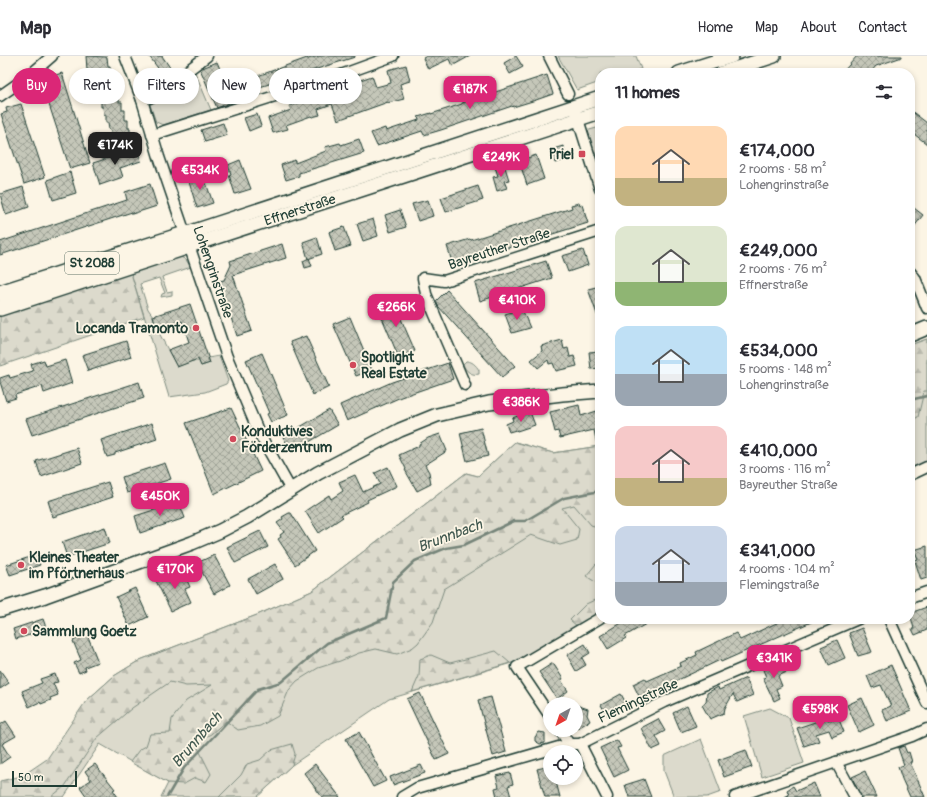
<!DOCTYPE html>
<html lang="en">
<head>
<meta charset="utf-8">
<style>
	body { margin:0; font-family:Pangolin,sans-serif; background:#f2f2f3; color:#2b2b33; height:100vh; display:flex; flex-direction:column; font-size:15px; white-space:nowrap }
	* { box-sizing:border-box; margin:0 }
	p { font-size:13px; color:#7c7c81 }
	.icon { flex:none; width:22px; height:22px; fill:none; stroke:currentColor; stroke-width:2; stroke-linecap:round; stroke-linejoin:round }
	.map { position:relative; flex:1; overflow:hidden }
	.details { position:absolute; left:595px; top:12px; width:320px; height:556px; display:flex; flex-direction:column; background:#fff; border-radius:16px; box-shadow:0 2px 6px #0003 }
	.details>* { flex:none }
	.guide { position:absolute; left:12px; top:12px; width:380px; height:36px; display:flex; gap:8px }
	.needle { width:26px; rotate:220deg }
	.tools { position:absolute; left:543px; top:641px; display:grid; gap:8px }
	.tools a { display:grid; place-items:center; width:40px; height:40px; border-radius:50%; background:#fff; box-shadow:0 2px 6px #0003; font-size:20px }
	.scale { position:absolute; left:12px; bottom:10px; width:65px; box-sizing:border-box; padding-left:4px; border:2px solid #1f3d34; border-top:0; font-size:11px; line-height:14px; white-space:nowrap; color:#1f3d34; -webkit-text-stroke:3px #fcf5e5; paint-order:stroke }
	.price { position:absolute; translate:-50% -34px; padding:0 9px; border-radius:8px; background:#db2777; color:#fff; font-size:13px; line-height:26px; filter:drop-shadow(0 1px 2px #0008) }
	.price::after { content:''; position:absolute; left:50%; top:24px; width:12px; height:9px; margin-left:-6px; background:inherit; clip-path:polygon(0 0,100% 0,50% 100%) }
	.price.selected { background:#222; color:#fff }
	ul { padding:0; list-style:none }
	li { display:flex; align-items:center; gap:12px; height:100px; padding:0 20px }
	li span { display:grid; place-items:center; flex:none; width:112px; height:80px; border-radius:12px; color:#555 }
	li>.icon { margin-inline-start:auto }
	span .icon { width:48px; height:48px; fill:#fffc; stroke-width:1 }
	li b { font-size:17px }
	h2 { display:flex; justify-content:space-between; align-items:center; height:48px; padding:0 20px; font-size:17px }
	.chip { padding:0 14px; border-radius:18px; background:#fff; box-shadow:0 2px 6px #0003; font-size:14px; line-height:36px }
	.chip.selected { background:#db2777; color:#fff }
	header { display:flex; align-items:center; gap:24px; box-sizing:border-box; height:56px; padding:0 20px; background:#fff; border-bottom:1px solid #e1e1e2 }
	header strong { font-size:19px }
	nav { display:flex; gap:22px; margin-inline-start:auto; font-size:14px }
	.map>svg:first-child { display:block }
</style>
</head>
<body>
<header>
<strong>Map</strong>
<nav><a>Home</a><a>Map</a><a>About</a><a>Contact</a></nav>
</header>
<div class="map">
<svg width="927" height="741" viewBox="0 0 927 741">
	<defs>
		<pattern id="forest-firs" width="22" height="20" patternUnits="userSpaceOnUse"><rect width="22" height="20" fill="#dcdacc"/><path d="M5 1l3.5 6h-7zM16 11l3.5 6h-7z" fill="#bcbcb0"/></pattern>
		<pattern id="building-cross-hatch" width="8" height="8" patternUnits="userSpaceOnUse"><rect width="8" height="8" fill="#c5c7b9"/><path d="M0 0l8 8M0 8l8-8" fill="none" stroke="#9fa397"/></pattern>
	</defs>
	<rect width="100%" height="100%" fill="#fcf5e5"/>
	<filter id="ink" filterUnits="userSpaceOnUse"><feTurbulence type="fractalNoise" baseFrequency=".025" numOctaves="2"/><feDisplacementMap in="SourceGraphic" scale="8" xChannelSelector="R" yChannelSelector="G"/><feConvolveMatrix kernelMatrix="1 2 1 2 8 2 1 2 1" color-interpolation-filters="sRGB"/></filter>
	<g filter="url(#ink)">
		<g fill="#dcdacc" stroke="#7e8c80">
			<path d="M558 0H636L641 13 629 17H600V26L577 34Z"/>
			<path d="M195 16 211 54 163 69 156 66 150 49Z"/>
			<path d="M600 71V126L586 75Z"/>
			<path d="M181 201 186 204 191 211 162 221 167 236 172 235V239L161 241 162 238 165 237 159 222 140 228 148 253 153 260 157 273 177 311 192 305H199L201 310 210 307 208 302 219 300 228 325 226 328 205 336 169 341 131 217 176 202Z"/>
			<path d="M927 283V407L910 414V289Z"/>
			<path d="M466 305C472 305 476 309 479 314V318C472 320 465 315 463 308Z"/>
			<path d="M515 386 553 397 600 390V557L515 606 389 643 292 709 257 741H161L168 727 100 688 64 741H43L86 645 114 620 140 604 257 559 312 535 466 417 478 420Z"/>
			<path d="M770 652 789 662 804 707 762 721 744 660Z"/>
			<path d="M701 683 721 736 707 741H674L664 715V700Z"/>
		</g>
		<g fill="url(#forest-firs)" stroke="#7e8c80">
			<path d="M131 217 144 261 0 310V260Z"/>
			<path d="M927 283V335H924L918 361 910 365V289Z"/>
			<path d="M515 386 553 397 600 390V472L591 469 574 449 562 452 579 473 577 484 560 489 531 479 444 533 433 566 418 587 412 592 397 598 376 593 359 597 340 605 318 612 297 625 289 634 278 660 260 670 238 674 226 665 211 678 195 686 211 718 206 726 195 722 184 728 168 727 130 706 139 694 146 690 150 678 170 677 172 663 186 645 212 629 186 630 170 626 132 652 97 682 65 730 51 741H0V725L22 720 47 703 86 645 114 620 140 604 257 559 312 535 466 417 478 420Z"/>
			<path d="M596 508 600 509V529L586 520Z"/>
			<path d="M600 540V557L578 571 570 564 586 548 599 542Z"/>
			<path d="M496 595 510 607 412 636 419 620 420 603 431 599 450 607Z"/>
			<path d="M292 688 295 698 292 709 257 741H219L241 719 247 708 260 704 271 694Z"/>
		</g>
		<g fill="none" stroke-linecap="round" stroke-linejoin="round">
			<g stroke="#758479" stroke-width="2.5">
				<path d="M910 344 927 340"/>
				<path d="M167 741 184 712 258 633 281 626 327 587 386 562 393 526 415 505 446 492 464 489 514 465H525L564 442 600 435"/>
			</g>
		</g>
		<g fill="url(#building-cross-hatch)" stroke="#1f3d34">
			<path d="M86 0 107 1 108 10H110L111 18H113L114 27H116V37H119V46H122V54H125V64H128V72H130V81H133V88L113 89V81L111 82V74H109L108 66H106V59H104L103 51H101V44H99L98 36H96V28H94L93 20 91 21V14H87Z"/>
			<path d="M149 0H162L171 13 163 19Z"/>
			<path d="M319 0H355V1L247 35 244 25 307 2 308 3Z"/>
			<path d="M427 0H470L452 10 449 3 428 13 423 2Z"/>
			<path d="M516 0 523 11 510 18 504 7Z"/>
			<path d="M857 0H902V1L876 10 870 17H842Z"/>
			<path d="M217 6 234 45 217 52 200 13Z"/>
			<path d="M406 9 410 25 400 28 404 43 388 47V46L338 64 332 48 318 53 320 59 312 61 311 60 286 69 288 73 273 77 268 62 291 54 289 50 314 42 313 40 372 20 376 31 391 27 388 14Z"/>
			<path d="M62 17 90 107 70 113 42 27 47 25 46 22Z"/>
			<path d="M547 19 553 38 536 44 513 51 512 50 441 74 424 79 422 75 377 90 371 77 385 72 386 75 419 64 418 61 431 57V58L462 48V47Z"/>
			<path d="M21 48 45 121 24 128 1 58 7 56 6 52Z"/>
			<path d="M910 54 927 67V88L910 75Z"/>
			<path d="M257 58 261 70 249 75 244 62Z"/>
			<path d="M223 67 227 79 205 86 201 74Z"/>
			<path d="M359 83 364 97 299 117V120L286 124 281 109 295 104V107L326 95 325 91 340 87 341 89Z"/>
			<path d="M563 90 568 103 555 107 550 94Z"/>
			<path d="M134 94V96L138 95 141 105 120 112 123 121 100 129 93 107Z"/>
			<path d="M536 99 544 123 527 129 519 105Z"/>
			<path d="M240 104 251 133 235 138 229 119 231 118 228 109Z"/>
			<path d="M504 108 509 124 504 125 507 132 497 135 493 121 498 120 495 111Z"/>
			<path d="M70 116 76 137 53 144 47 124Z"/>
			<path d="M203 118 213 147 197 152 188 123Z"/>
			<path d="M150 128 157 150 132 158V156L0 199V186L127 144 125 136Z"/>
			<path d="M478 130 483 144 446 156 441 142Z"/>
			<path d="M23 131 29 151 6 159 0 138Z"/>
			<path d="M428 144 433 160 418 165 412 148Z"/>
			<path d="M579 147 580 150 582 149 588 167 453 209 447 190 470 183 471 184 572 152 571 149Z"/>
			<path d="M914 152 923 159 910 176V156Z"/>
			<path d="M400 154 406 171 390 176 385 159Z"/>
			<path d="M373 163 378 180 363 185 357 168Z"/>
			<path d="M344 171 351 190 335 195 329 176Z"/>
			<path d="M317 181 322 198 308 203 303 186Z"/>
			<path d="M282 188 286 202 233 219 252 275 237 280 219 225 224 224 231 209 230 205Z"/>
			<path d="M583 194 588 209 568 216 562 200Z"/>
			<path d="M309 202 312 210 305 212 303 205Z"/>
			<path d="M546 205 552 222 480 245 475 227Z"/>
			<path d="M600 230V264H599L588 233Z"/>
			<path d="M447 234 515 310 502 321 438 250 436 245Z"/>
			<path d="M392 242 415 295 399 302 377 250Z"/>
			<path d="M190 248 210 307 201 310 198 303 177 311 168 294 189 286 182 265 157 273 153 260Z"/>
			<path d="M522 253 530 272 512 277 505 258Z"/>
			<path d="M350 261 372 314 356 320 333 268Z"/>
			<path d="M306 280 329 331 313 339 290 286Z"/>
			<path d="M562 284 564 293 568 292 570 301 574 300 577 310 556 315 553 307 549 308 548 304 538 312 531 304 542 295 541 290Z"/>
			<path d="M126 285 131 301 88 315 82 299Z"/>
			<path d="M600 295V312L591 313 589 296Z"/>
			<path d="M262 297 288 359 271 366 267 358 269 357 246 304Z"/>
			<path d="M44 304 46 310 65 304 72 327 44 337 42 330 15 339 16 342 6 345 0 326V322L9 319 10 322 33 315 31 308Z"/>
			<path d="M448 307 453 323 401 341 347 365 340 349 392 326Z"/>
			<path d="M139 326 144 342 32 379 26 363Z"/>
			<path d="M579 349 581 360 600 354V389H597L594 374 560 382 558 375 555 376 550 356Z"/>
			<path d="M231 352 261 415 214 438 186 367Z"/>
			<path d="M329 354 338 369 292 396 283 381Z"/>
			<path d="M530 356 535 369 517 375 516 374 509 376 506 368 513 365 512 362Z"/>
			<path d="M152 367 157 383 115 397V399L107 401 101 384Z"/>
			<path d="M481 372 488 400 467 405 460 377Z"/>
			<path d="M440 378 447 395 425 409 429 416 431 428 417 435 405 414 406 413 399 399 419 390V388L428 382Z"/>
			<path d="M77 392 82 407 41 421 36 405Z"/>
			<path d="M165 407 171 423 127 437 122 421Z"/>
			<path d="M388 411 397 430 367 444 368 446 341 459 343 461 319 477 305 455 329 439 331 443 343 435 339 426 355 419 363 436 380 428 375 417Z"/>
			<path d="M108 426 113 441 53 461 48 445Z"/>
			<path d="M179 446 185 462 140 477 135 460Z"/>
			<path d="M289 457H291L315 495 295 509 278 483 281 481 280 479 284 476 277 467 283 463 282 461Z"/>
			<path d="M105 471 110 487 67 501 62 486Z"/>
			<path d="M260 475 268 491 235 507 227 491Z"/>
			<path d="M927 490V522L921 524 915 505 918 504 914 494Z"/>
			<path d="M36 499 40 509 10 519 6 509Z"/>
			<path d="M214 499 230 529 214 538 197 507Z"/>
			<path d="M275 508 283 523 256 538 248 523Z"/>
			<path d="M182 513 190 531 185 533 191 546 171 555 156 525Z"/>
			<path d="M135 532 148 561 129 570 116 541Z"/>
			<path d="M927 551V574L915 579 912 573H914L910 557Z"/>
			<path d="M43 563 47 574 16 583 13 573Z"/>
			<path d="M628 563H643L646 568 625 580 626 582 608 593 600 580Z"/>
			<path d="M785 563H818L721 606 720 604 640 642 633 628 645 622 647 625 681 610 680 607 697 599 696 596 736 577 740 584Z"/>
			<path d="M862 572 872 596 858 600 849 577Z"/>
			<path d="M87 578 98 606 85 611 86 614 79 617 74 607 81 604 73 585Z"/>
			<path d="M837 584 845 602 829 609 821 591Z"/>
			<path d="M585 588 590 597 582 602 586 609 576 615 567 599Z"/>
			<path d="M782 606 787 616 778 620 782 630 776 633 780 642 774 645 763 622 766 621 763 614Z"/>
			<path d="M553 607 563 623 561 624 568 635 557 643 539 616Z"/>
			<path d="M891 609 911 655 887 665 882 654 891 650 881 629 872 632 867 620Z"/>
			<path d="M0 614 9 627 0 633Z"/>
			<path d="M55 618 58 626 53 627 58 639 50 642 51 644 41 648 40 646 29 651 22 635 42 627 40 623Z"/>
			<path d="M746 622 753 639 737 646 733 638 725 652 724 657 710 663 702 649 706 646 707 637 718 631 719 634Z"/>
			<path d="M420 637 449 698 436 704 407 643Z"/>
			<path d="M621 638 627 649 607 659 601 649Z"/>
			<path d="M491 641 506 696 493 700 478 644Z"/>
			<path d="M862 642 874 669 859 676 847 649Z"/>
			<path d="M576 649 588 653 587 659 590 665 576 673Z"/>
			<path d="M687 650 696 670 681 676 673 657Z"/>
			<path d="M826 659 828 664 838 661 844 676 832 681 829 674 816 678 819 685 804 690 797 672 821 664 820 661Z"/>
			<path d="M658 663 665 675 656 680 661 690 652 694 641 672Z"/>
			<path d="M6 665 16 680 2 688 10 701 0 708V669Z"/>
			<path d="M359 676 386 725 373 731 346 683Z"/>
			<path d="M539 676 545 677V687L540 688 535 685V681Z"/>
			<path d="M617 684 621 691 617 692 628 714 614 721 600 692Z"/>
			<path d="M904 690 907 697 909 696 912 706H910L925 741H910L902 723 898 711 904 709 898 692Z"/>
			<path d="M746 694 752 711 724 721 718 704Z"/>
			<path d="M95 708 115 733 113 734 118 741H87L80 731 91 724 85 715Z"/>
			<path d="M315 708 340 741H322L304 717Z"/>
			<path d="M421 709 425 717 393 729 390 721Z"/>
			<path d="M550 710V722H555L560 741H545L537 713Z"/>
			<path d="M865 715 868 722 877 741H861L855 728 852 721Z"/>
			<path d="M510 717 513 728 508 730 511 741H497L495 732 499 731 496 720Z"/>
			<path d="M644 723 651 741H629L625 729Z"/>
			<path d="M814 727 820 741H784L789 739 787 734 793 730 796 735Z"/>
		</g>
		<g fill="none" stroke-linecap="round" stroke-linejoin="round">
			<defs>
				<g id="minor">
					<path d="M125 0 142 44 159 101 227 301 259 377 291 434"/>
					<path d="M549 0 568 38"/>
					<path d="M0 40 30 19 52 0"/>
					<path d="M142 44 154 40 207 0"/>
					<path d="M576 57 600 133"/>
					<path d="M152 79 338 20 393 0"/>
					<path d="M910 216 915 222 927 252"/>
					<path d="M465 329 426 238 423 222 444 225 600 175"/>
					<path d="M910 419 927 411"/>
					<path d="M910 542 927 536"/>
					<path d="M889 563 927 647"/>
					<path d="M550 660 517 611 600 562"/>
					<path d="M560 674 569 688"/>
					<path d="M580 688 607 741"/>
					<path d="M836 706 855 741"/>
					<path d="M402 741 417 732 569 688H580L664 646 858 563"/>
					<path d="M735 741 912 680 927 673"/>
				</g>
				<g id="major">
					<path d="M679 17 732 0"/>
					<path d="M722 17 774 0"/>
					<path d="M185 178 600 42"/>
					<path d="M189 190 600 56"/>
					<path d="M910 279 927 272"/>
					<path d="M0 554 45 540 192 487 220 475 247 461 318 417 400 374 437 359 489 347 562 338 600 335"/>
				</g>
				<g id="highway">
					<path d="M0 237 185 178"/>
					<path d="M0 252 189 190"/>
				</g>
			</defs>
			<use href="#minor" stroke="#1f3d34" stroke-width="13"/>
			<use href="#major" stroke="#1f3d34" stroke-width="16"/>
			<use href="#highway" stroke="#1f3d34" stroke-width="18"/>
			<use href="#minor" stroke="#fcf5e5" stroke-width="10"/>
			<use href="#major" stroke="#fcf5e5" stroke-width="13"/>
			<use href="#highway" stroke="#fcf5e5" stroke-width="15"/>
		</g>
	</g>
	<g fill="#d1495b" stroke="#fcf5e5" stroke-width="1.5">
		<rect x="578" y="94" width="8" height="8" rx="2"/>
		<circle cx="196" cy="272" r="4"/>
		<circle cx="353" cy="309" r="4"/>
		<circle cx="233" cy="383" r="4"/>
		<circle cx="21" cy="509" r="4"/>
		<circle cx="24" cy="575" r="4"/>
	</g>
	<g text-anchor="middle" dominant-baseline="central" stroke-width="3.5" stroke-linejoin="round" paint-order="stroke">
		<rect fill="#fcf5e5" stroke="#617469" stroke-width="1" x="65" y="196" width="54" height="22" rx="3"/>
		<g font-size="13" font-weight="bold" fill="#1f3d34">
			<text x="92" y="207">St 2088</text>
		</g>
		<g font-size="14" font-weight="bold" fill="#1f3d34" stroke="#fcf5e5" text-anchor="start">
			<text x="574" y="98" text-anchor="end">Priel</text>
			<text x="188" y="272" text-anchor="end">Locanda Tramonto</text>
			<text x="361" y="301">Spotlight<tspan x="361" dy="16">Real Estate</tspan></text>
			<text x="241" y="375">Konduktives<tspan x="241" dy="16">Förderzentrum</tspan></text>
			<text x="29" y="501">Kleines Theater<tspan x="29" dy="16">im Pförtnerhaus</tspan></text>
			<text x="32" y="575">Sammlung Goetz</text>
		</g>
		<g font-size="14" fill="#1f3d34" stroke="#fcf5e5">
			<text transform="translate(300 154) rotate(-18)">Effnerstraße</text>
			<text transform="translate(499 193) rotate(-18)">Bayreuther Straße</text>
			<text transform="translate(213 216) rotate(71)">Lohengrinstraße</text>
			<text transform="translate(638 645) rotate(-25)">Flemingstraße</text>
		</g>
		<g font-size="15" font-style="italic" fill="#435a51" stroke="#fcf5e5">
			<text transform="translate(450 480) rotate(-21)">Brunnbach</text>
			<text transform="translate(197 684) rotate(-49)">Brunnbach</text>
		</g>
	</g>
</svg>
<div class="tools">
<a><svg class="needle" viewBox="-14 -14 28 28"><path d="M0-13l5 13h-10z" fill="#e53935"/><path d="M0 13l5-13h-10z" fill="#7c7c81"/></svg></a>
<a><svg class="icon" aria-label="locate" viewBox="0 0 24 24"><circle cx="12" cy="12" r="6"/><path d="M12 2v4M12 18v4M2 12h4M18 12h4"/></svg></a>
</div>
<div class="scale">50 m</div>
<b class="price" style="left:470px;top:54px">€187K</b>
<b class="price selected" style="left:115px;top:110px">€174K</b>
<b class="price" style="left:501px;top:122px">€249K</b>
<b class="price" style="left:200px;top:135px">€534K</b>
<b class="price" style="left:517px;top:265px">€410K</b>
<b class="price" style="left:396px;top:272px">€266K</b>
<b class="price" style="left:521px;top:367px">€386K</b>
<b class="price" style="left:160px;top:461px">€450K</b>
<b class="price" style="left:175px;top:534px">€170K</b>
<b class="price" style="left:774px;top:623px">€341K</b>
<b class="price" style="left:820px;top:674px">€598K</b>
<div class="guide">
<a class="chip selected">Buy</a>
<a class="chip">Rent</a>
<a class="chip">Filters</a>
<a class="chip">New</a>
<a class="chip">Apartment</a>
</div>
<section class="details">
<h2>11 homes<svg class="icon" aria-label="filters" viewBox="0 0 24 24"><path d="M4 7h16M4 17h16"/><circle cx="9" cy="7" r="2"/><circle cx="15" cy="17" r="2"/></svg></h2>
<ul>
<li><span style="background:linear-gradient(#ffd9b3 65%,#c2b280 0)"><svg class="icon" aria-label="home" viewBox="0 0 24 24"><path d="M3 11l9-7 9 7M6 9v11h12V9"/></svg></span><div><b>€174,000</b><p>2 rooms · 58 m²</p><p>Lohengrinstraße</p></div></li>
<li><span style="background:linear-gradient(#dfe7d0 70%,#8fb573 0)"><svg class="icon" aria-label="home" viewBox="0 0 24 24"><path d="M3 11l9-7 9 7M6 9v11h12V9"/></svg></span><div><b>€249,000</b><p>2 rooms · 76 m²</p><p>Effnerstraße</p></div></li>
<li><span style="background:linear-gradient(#bfe0f5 60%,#9aa5b1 0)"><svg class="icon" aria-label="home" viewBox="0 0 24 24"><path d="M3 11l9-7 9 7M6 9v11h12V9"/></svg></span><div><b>€534,000</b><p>5 rooms · 148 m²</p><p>Lohengrinstraße</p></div></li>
<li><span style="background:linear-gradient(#f6c9c9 65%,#c2b280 0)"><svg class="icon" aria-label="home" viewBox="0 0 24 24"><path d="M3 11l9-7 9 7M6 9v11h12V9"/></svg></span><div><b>€410,000</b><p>3 rooms · 116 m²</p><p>Bayreuther Straße</p></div></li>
<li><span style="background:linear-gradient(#c9d6e8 70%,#9aa5b1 0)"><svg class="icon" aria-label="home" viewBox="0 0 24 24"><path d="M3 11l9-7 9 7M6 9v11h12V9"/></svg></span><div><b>€341,000</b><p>4 rooms · 104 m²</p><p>Flemingstraße</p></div></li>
</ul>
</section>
</div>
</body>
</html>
